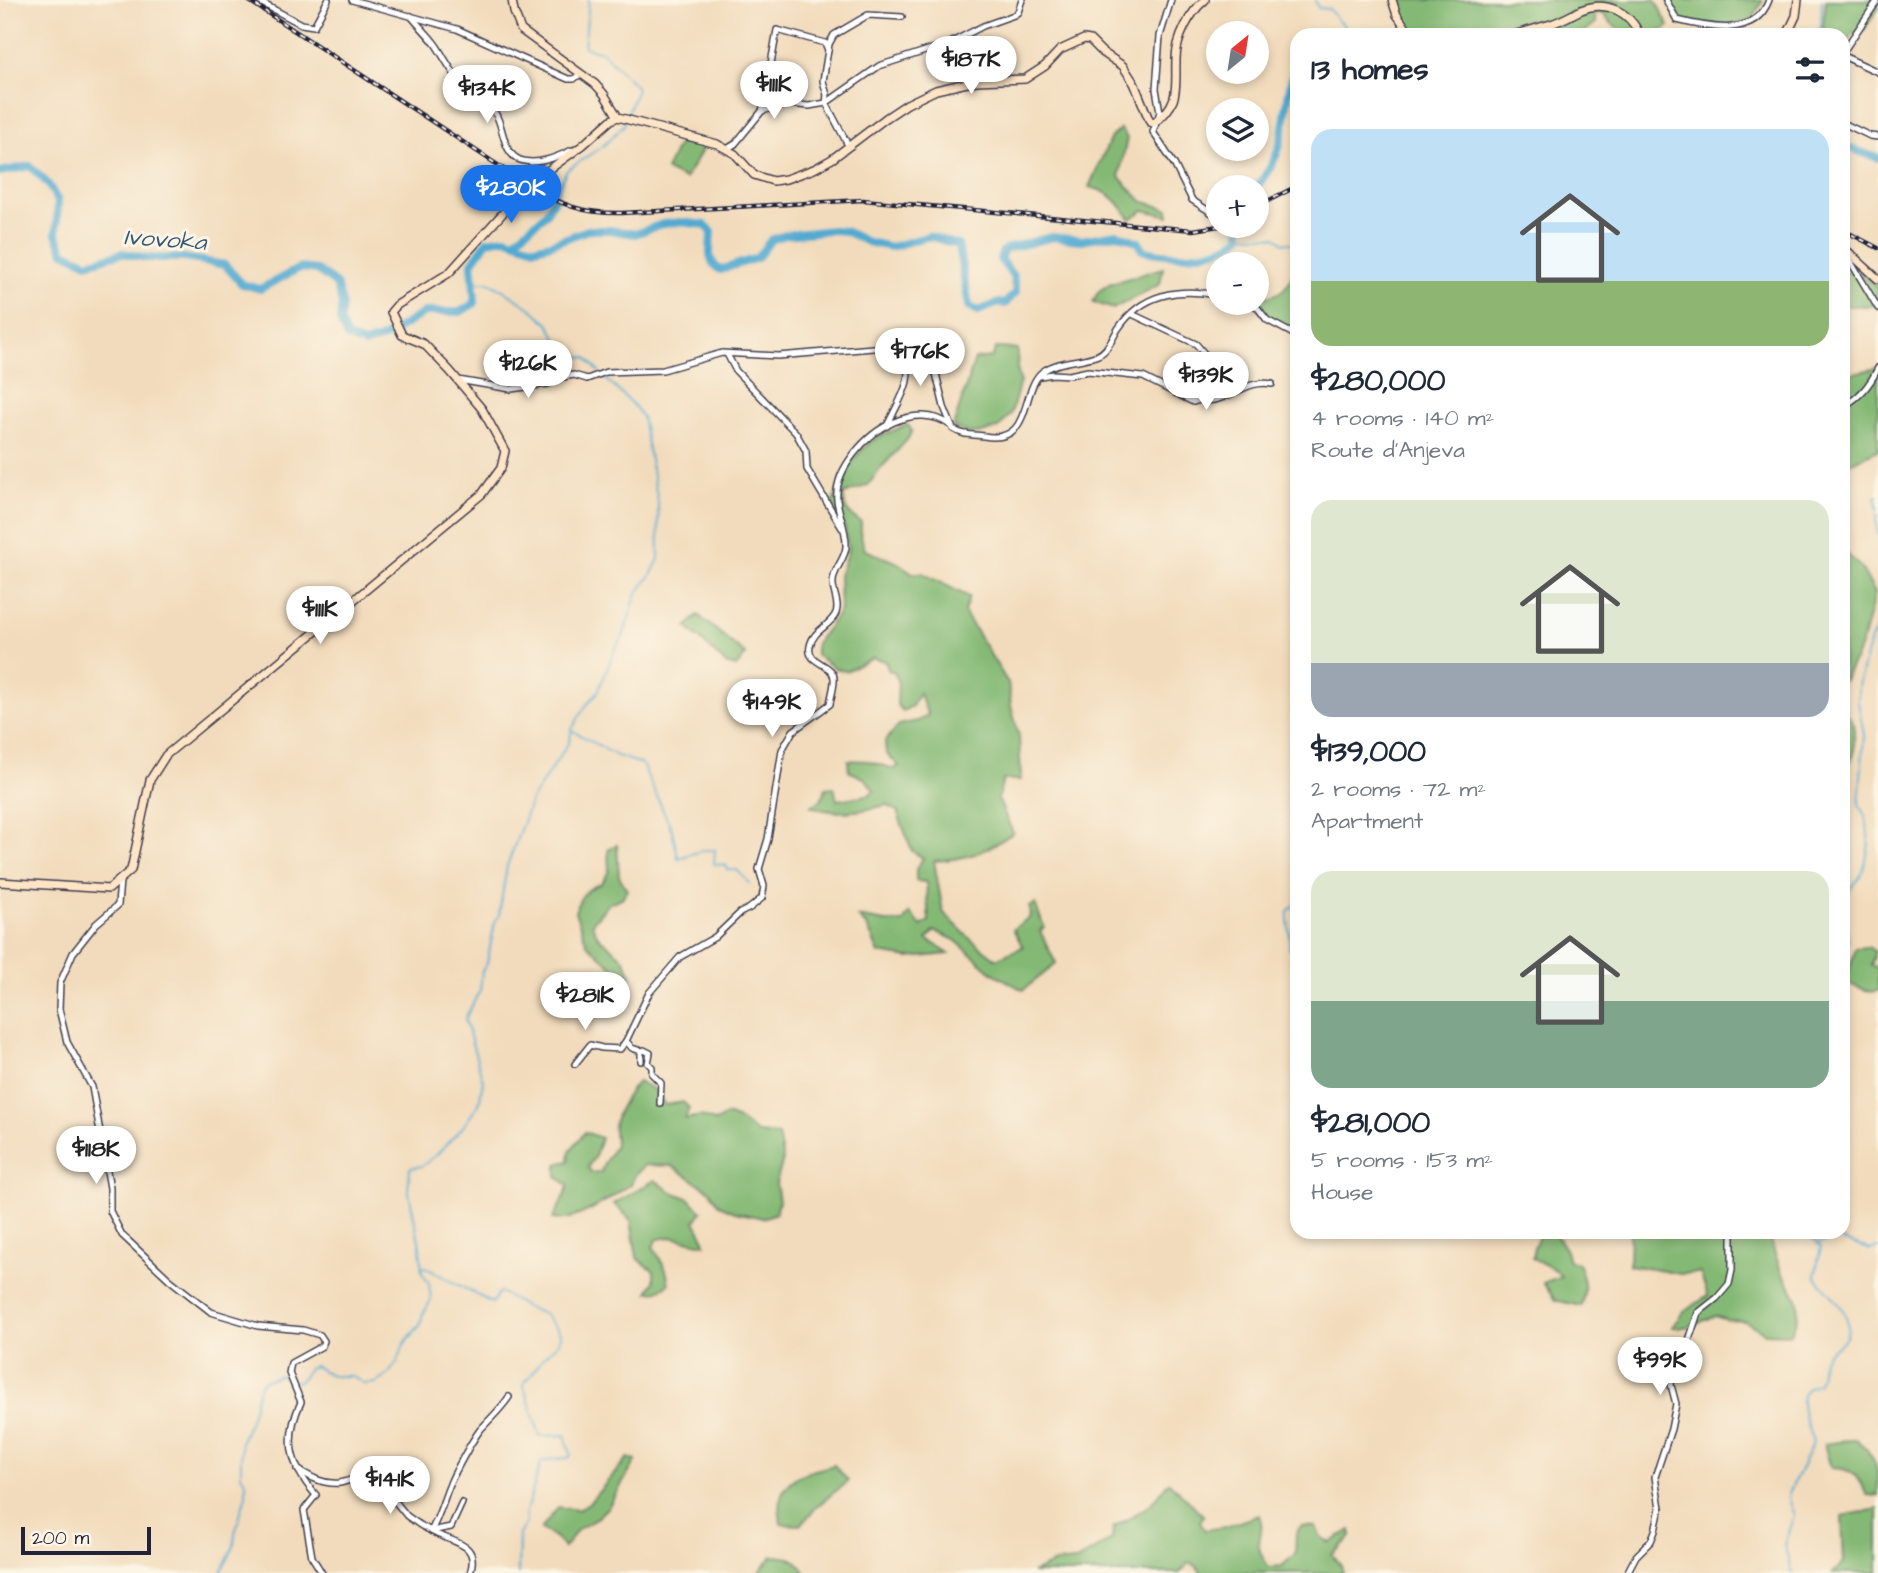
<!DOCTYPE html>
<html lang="en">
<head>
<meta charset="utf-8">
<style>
	body { margin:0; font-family:"Architects Daughter",sans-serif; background:#f2f2f3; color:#1f2937; height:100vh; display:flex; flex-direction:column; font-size:26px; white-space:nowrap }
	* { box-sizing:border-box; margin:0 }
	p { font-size:23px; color:#747a83 }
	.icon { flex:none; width:38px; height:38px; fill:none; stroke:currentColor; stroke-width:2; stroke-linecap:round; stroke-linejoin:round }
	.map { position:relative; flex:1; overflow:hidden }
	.details { position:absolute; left:1290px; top:28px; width:560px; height:1211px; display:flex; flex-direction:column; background:#fff; border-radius:21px; box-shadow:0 4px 10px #0003 }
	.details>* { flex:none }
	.needle { width:46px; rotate:30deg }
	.controls { position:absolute; left:1206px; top:21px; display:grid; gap:14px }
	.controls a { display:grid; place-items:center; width:63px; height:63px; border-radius:50%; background:#fff; box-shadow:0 4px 10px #0003; font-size:35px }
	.scale { position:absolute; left:21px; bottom:18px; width:130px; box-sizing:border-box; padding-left:7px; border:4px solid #22223b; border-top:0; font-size:19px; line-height:24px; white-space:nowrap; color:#22223b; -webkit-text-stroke:5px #fcf5e5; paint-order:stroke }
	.price { position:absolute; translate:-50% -60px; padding:0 16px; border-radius:24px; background:#fff; color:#222; font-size:23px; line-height:46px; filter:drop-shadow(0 2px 4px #0008) }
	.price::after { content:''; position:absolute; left:50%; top:42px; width:21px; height:16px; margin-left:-10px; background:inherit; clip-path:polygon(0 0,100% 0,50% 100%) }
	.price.current { background:#1a73e8; color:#fff }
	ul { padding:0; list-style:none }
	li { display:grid; align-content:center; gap:14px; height:371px; padding:0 21px }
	li span { display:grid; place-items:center; height:217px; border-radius:21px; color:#555 }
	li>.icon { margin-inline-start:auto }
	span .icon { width:126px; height:126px; fill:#fffc; stroke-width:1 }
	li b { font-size:30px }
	h2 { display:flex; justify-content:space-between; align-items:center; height:84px; padding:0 21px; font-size:30px }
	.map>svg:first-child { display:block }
</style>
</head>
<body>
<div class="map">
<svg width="1878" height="1573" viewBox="0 0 1878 1573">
	<rect width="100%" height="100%" fill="#fcf5e5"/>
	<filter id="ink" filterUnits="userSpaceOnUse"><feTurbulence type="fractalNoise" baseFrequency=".0143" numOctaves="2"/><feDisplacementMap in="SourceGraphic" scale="14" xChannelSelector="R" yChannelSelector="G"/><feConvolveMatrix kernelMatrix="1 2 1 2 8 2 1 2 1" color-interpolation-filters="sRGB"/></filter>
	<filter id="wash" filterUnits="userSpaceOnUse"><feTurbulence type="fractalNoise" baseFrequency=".00686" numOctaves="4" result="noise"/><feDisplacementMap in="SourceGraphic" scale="28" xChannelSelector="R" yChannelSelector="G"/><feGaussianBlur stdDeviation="1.57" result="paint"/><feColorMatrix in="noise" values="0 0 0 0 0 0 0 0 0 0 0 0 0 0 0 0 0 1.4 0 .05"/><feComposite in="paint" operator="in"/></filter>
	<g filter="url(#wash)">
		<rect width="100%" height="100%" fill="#f2dbbc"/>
		<g fill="#84b974" stroke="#536e58" stroke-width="2">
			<path d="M1396 0H1655L1669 26 1656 35H1623C1618 26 1608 23 1604 14L1594 13 1596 23 1586 30V35H1414L1399 13Z"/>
			<path d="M1668 0H1763L1751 21 1735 25 1679 24Z"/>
			<path d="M1826 0H1878V9L1864 30 1853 33 1843 50V35H1822Z"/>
			<path d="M1120 129 1127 138 1119 177 1142 201 1168 209 1169 216 1144 210 1130 219C1118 201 1110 191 1089 187L1111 137Z"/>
			<path d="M683 142 704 147 685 179 666 170 678 145Z"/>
			<path d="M1297 264V334L1265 316 1255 303 1257 299C1283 295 1288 289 1297 264Z"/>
			<path d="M1163 268 1160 284 1113 309 1093 302 1098 292 1109 284Z"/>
			<path d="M1857 270 1878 287V306H1847L1843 300V273Z"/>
			<path d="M996 348 1018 349 1017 368 1020 381 1011 414 998 428 978 434 967 433 953 427 975 359 992 357Z"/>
			<path d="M1878 368V450L1843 466V375Z"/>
			<path d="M908 425 912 431 907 440 882 467 868 485 844 494C843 509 849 515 861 522V537L865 550 896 562 913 573H922L969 597 964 612 1008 683 1011 706 1019 736 1021 780H1003L998 799 1013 833C983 853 969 859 934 861L943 912 968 937 996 959 1023 947 1013 929 1030 917 1029 907 1035 904 1044 927 1040 931 1056 964 1023 990 993 973 955 940 935 931 927 939 949 954 909 958 879 953 867 926 858 917 885 922H903L910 913 921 926 929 921 926 882 916 881V869L923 858 912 851 897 811 887 805C862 811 836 816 811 806L821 800 826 788 834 787 837 800 868 795 874 791 866 779 849 771 848 760 868 761 894 769 899 766 886 753 885 741 899 725 918 721 928 715 919 693 912 706 903 711 897 705 898 683 894 671H889L885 661 873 658 846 671 835 668 816 655V643L836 617 840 609 839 576 848 550 845 529 832 503C838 493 840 481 846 471 863 442 879 435 908 425Z"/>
			<path d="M1843 545 1847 554 1861 568 1875 593 1861 646 1843 682Z"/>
			<path d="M698 615 746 655 736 667 726 664 687 627Z"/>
			<path d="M1843 709 1854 724V754L1843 776Z"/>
			<path d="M617 845 619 876 627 890 622 898 609 903 592 923C596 940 610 945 622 957 627 962 629 971 632 978L624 970 617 971 587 944 575 912C580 895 586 889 602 883L609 871 608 850Z"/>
			<path d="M1868 947 1875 952 1871 966 1878 967V991L1872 992 1845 983 1856 948Z"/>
			<path d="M638 1082 654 1089 665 1105 683 1102 689 1108 685 1119 701 1116 716 1122 727 1115 741 1121 757 1133 778 1135 783 1160 776 1183 779 1201 776 1213 763 1218 735 1212 719 1205 710 1191 672 1166 645 1165 635 1175 631 1184C612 1197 576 1224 553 1219 558 1207 566 1197 568 1185L557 1177V1164L569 1161 570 1151 585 1132 601 1138 595 1156 588 1167 592 1173 601 1172C604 1162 609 1156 614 1147 618 1139 612 1133 614 1125 616 1112 629 1091 638 1082Z"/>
			<path d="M655 1180 670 1191 688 1198 702 1211 695 1221 703 1236 705 1244 671 1237 658 1239 653 1246 666 1270 669 1284 658 1291 648 1292 654 1282V1271L637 1258 631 1220 614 1204Z"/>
			<path d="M1548 1232H1554L1566 1251 1569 1261 1578 1263C1584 1279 1587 1289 1581 1306L1555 1300 1543 1283 1561 1276 1554 1269 1532 1258 1534 1247 1540 1234Z"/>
			<path d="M1630 1232H1785L1771 1240C1774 1251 1777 1262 1782 1272 1798 1302 1805 1300 1791 1334L1765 1333 1745 1321 1727 1320 1715 1316 1687 1327H1672L1684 1311 1708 1296 1700 1273 1680 1274 1629 1265Z"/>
			<path d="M1856 1439C1878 1458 1878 1467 1878 1496L1867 1495C1856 1475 1855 1469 1831 1468L1824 1444Z"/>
			<path d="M628 1458 636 1461 608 1507 594 1520 578 1529 564 1548 556 1538 541 1529 558 1507 578 1510 590 1502Z"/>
			<path d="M834 1465 848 1481 815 1508 801 1525 781 1524C781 1516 778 1508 780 1501 785 1473 811 1472 834 1465Z"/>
			<path d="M1169 1482 1204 1516 1200 1521 1204 1530 1225 1527 1259 1515C1268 1538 1248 1539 1269 1567L1282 1566 1295 1554 1296 1533 1301 1526 1316 1527 1321 1537 1330 1543 1351 1530V1537L1332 1555 1341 1566 1343 1573H1202L1194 1564 1189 1563 1180 1573H1032L1055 1563 1076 1561 1112 1539 1113 1528 1150 1505Z"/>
			<path d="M1878 1509V1573H1833L1844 1562 1842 1516Z"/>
			<path d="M773 1556C792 1557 795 1557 806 1573H758Z"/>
		</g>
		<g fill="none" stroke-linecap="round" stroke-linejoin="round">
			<g stroke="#53aad0" stroke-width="2">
				<path d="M589 0 584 47 602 52 635 85 637 89 627 115"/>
				<path d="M1315 0 1318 8 1329 9 1338 21 1343 24 1345 35"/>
				<path d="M1815 35 1821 27 1822 0"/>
				<path d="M555 197 566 171 604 145 624 125 625 120"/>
				<path d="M1241 235 1276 237 1284 243H1297"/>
				<path d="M473 282H488L497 286 533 310 549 324 564 353 587 358 599 372"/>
				<path d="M1878 496 1876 498 1878 510"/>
				<path d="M1878 514 1876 522 1878 535"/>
				<path d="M573 731 617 756 642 764 672 830 678 858 705 850H715L714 864 726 865 728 870H737L749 883"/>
				<path d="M1843 898 1861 876 1866 860 1869 843 1866 818 1859 805 1864 735 1858 702V685L1870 641 1878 627"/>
				<path d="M1843 909 1848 940 1843 973"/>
				<path d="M1289 949C1292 939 1287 923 1288 911L1297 903"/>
				<path d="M1819 1243 1839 1239 1871 1250 1878 1248"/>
				<path d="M423 1266 492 1303 500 1292 527 1308 545 1314C549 1323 558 1327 561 1336 557 1349 549 1350 542 1359 536 1368 533 1375 524 1383V1386L540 1436 565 1435 571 1455 568 1458 554 1459 541 1462 525 1515 526 1523 519 1534 518 1573"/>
				<path d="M294 1382 300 1381 309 1368 314 1366 333 1376H352L364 1384 376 1383 388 1375 398 1361 404 1344 421 1324 422 1316 431 1300 429 1283 422 1273 420 1246 408 1188 410 1168 422 1166 436 1155 462 1128 479 1104 483 1081 465 1019 480 990 482 971 487 963 495 922 499 915 507 866 531 800 569 742 572 729 585 707 598 692 615 649 623 637 636 595 651 575 659 559 658 502 642 417 635 407 603 376"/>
				<path d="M221 1573 234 1546 235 1533 246 1495V1482L241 1475V1441L250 1420 259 1387 263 1381 280 1375 289 1381"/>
				<path d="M1792 1573 1784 1545 1794 1515 1789 1502 1788 1495 1813 1443C1808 1425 1789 1391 1817 1384 1823 1376 1819 1366 1824 1357 1828 1349 1835 1349 1841 1343 1863 1320 1828 1293 1815 1276L1821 1247 1806 1232"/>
			</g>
			<g stroke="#53aad0" stroke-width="8">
				<path d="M1843 146 1878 158"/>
				<path d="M0 172 30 166 48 184 58 201 56 234 64 252 88 263 122 253 147 258H185L225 265 242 284 260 289 300 268 317 270 336 284 342 303 340 321 347 337 364 344 383 338 425 312H460L475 303 472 263 487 241 505 238 535 248 551 244 588 230H610L635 234 663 224 681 222 705 225 712 232C710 247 706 261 720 270L757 258 771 240 785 235 833 230 845 231 867 242 891 247 929 236 958 245 969 306 978 311 999 303 1005 304 1016 292 1013 276 1000 259 1003 251 1009 248 1052 237 1081 240 1117 234 1139 242 1142 250C1172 258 1216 258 1240 237V226"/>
				<path d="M1256 188C1266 175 1276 160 1280 144 1287 115 1286 91 1297 62"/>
				<path d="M514 241 545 215 555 197"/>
			</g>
		</g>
	</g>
	<g filter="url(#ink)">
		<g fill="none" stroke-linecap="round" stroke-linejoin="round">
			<defs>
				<g id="street">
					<path d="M256 0 301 24 314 26 328 0"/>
					<path d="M352 0 457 29 568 79H574L580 74"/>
					<path d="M1171 0 1160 36 1156 89 1160 112 1153 132 1174 164 1192 200 1218 217"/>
					<path d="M1666 0 1677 20C1709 28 1755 38 1769 0"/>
					<path d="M411 16C419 26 429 35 436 45 444 57 450 70 460 81 471 93 486 98 495 113 504 126 502 153 520 160 537 166 557 157 572 150"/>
					<path d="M1843 52 1878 0"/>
					<path d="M1843 56 1878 72"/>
					<path d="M762 111 769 88 770 69 777 30 825 43 828 50"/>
					<path d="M1843 123 1870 136 1878 137"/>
					<path d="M849 147 826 103 827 95 823 81 829 44 834 35 868 15 902 17"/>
					<path d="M727 149 735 144 762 111 789 104 809 106 826 103 879 66 950 43 983 26 1014 15 1018 12 1022 0"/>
					<path d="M1851 257 1849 259 1878 308"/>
					<path d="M1249 303 1257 307 1267 320 1297 336"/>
					<path d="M727 354 736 371 796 433 806 451 807 469 842 528"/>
					<path d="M1040 376 1053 374 1069 375 1088 371 1143 377 1193 402C1205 399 1221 386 1220 372L1196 344 1132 314"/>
					<path d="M458 380 511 389 548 384 563 377 574 375 587 379 606 372 663 370 722 353 778 356 885 347 908 351 929 361 934 365 944 407 953 429C964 436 971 434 984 436 1033 445 1020 391 1042 372 1057 360 1081 362 1098 355 1108 351 1113 337 1118 329 1142 293 1178 288 1218 295"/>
					<path d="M1200 400C1227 405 1245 378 1272 384"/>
					<path d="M1843 406C1860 398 1870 385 1878 368"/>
					<path d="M887 426C899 400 918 377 902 350"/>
					<path d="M120 880 118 905 96 924 73 953 60 983 59 1009 67 1042 92 1087 110 1188V1211L122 1235 170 1280 211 1312 258 1326 303 1330 320 1335 324 1341 322 1346 291 1363 289 1373 301 1402C284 1438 289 1465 316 1495L304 1510 312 1557 322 1573"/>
					<path d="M641 1051 644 1050 650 1053 648 1063 652 1067V1074L661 1083 660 1103"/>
					<path d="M641 1061V1051L632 1048 626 1041 649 993 680 957 715 937 740 913 750 908 762 898 764 886 759 869 768 839 782 750 793 731 830 704C831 696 835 685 834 678 833 663 806 664 810 646 813 630 831 626 836 613 840 602 832 592 833 582 833 569 845 560 846 547 847 531 839 516 837 500 834 469 867 433 894 422 912 414 934 413 950 425"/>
					<path d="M575 1064 590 1045 602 1048 620 1049 626 1041"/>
					<path d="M297 1469C310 1477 324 1485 340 1483 346 1482 350 1479 357 1479L375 1494 387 1496 394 1500 407 1516 420 1525 431 1531 451 1527 462 1503"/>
					<path d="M470 1573C481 1541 450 1543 431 1531 442 1511 446 1488 457 1469 464 1456 471 1442 480 1430 490 1419 501 1409 509 1397"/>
					<path d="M1627 1573 1636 1556 1651 1541 1655 1531 1660 1508 1655 1477 1671 1429 1676 1404 1671 1385 1672 1376 1683 1358 1698 1313 1717 1298 1729 1284 1732 1270V1232"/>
				</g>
				<g id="secondary">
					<path d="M512 0 514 12 521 30 595 84 604 94 618 117 717 144 735 154 754 175 773 181 786 179 814 169 832 159 886 118 907 104 936 90 976 81 1025 79 1045 66 1060 50 1084 39 1090 40 1102 52 1123 66 1134 83 1150 122 1154 123C1181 103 1175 88 1176 59 1176 39 1190 12 1205 0"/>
					<path d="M1392 0 1397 15 1411 35"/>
					<path d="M1513 35C1526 31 1538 28 1551 24 1561 21 1571 15 1581 10 1606 0 1629 11 1640 35"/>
					<path d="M1787 35 1796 16 1798 0"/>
					<path d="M1843 247 1878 279"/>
					<path d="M0 882 109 889 131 870 150 780 166 755 482 494 501 468 505 451 482 409 450 371 424 344 402 335 391 312 397 305 449 273 528 185 583 145 611 120 618 117"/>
				</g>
			</defs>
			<use href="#street" stroke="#413e4e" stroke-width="8"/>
			<use href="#secondary" stroke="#413e4e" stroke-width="10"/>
			<use href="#street" stroke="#fff" stroke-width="5"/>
			<use href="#secondary" stroke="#ffe4c6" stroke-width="7"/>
			<defs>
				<g id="rail">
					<path d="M248 0 528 185C561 205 583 214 622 213L863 200 1193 230 1219 226"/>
					<path d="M1256 207 1297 186"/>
					<path d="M1843 230 1878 248"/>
				</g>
			</defs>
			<use href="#rail" stroke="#22223b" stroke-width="4.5"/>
			<use href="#rail" stroke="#fcf5e5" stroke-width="2" stroke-dasharray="5" stroke-linecap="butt"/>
		</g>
	</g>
	<g text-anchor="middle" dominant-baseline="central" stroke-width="6" stroke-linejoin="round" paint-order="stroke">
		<g font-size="24" font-style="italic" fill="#365877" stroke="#fcf5e5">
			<text transform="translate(165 240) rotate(4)">Ivovoka</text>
		</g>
	</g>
</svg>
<div class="controls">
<a><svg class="needle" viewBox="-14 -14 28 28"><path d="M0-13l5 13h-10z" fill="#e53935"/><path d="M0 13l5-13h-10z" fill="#747a83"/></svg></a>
<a><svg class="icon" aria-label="layers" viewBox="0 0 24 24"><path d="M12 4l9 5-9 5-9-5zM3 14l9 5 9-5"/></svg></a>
<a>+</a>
<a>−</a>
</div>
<div class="scale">200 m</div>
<b class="price" style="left:971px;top:96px">$187K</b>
<b class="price" style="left:774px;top:121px">$111K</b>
<b class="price" style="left:487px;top:125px">$134K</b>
<b class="price current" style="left:511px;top:225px">$280K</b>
<b class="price" style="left:920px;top:388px">$176K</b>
<b class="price" style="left:528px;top:400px">$126K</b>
<b class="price" style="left:1206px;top:412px">$139K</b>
<b class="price" style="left:320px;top:646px">$111K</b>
<b class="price" style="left:772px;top:739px">$149K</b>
<b class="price" style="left:585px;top:1032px">$281K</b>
<b class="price" style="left:96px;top:1186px">$118K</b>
<b class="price" style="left:1660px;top:1397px">$99K</b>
<b class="price" style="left:390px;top:1516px">$141K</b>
<section class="details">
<h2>13 homes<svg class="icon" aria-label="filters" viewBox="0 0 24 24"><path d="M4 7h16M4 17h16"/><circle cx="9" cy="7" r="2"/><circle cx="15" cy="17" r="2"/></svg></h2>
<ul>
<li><span style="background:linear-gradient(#bfe0f5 70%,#8fb573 0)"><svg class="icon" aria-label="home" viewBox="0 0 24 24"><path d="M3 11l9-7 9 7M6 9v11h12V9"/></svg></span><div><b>$280,000</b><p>4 rooms · 140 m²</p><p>Route d'Anjeva</p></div></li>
<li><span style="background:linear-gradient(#dfe7d0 75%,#9aa5b1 0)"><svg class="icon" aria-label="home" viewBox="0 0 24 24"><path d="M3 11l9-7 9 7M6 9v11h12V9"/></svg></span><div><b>$139,000</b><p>2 rooms · 72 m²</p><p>Apartment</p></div></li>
<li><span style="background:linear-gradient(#dfe7d0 60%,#7fa58c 0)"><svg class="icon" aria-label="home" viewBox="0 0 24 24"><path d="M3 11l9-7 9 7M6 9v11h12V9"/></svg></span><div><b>$281,000</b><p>5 rooms · 153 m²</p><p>House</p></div></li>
</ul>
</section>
</div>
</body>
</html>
